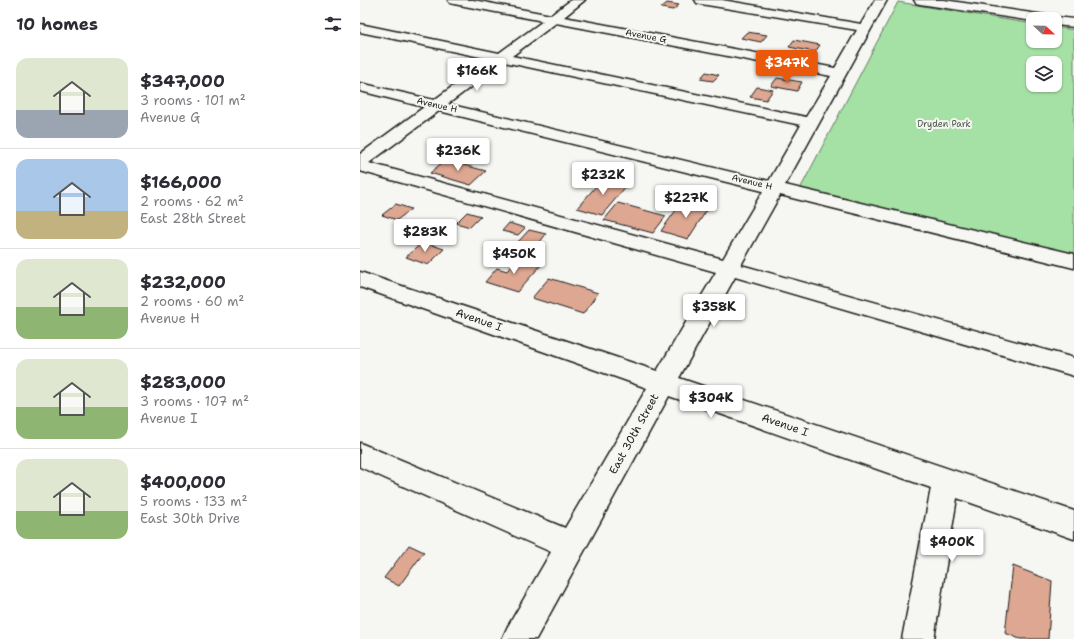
<!DOCTYPE html>
<html lang="en">
<head>
<meta charset="utf-8">
<style>
	body { margin:0; font-family:"Shantell Sans",sans-serif; background:#f7f7f7; color:#2b2b33; height:100vh; display:flex; flex-direction:column; font-size:15px; white-space:nowrap }
	* { box-sizing:border-box; margin:0 }
	p { font-size:13px; color:#7c7c81 }
	.icon { flex:none; width:22px; height:22px; fill:none; stroke:currentColor; stroke-width:2; stroke-linecap:round; stroke-linejoin:round }
	.map { position:relative; flex:1; overflow:hidden }
	.side { display:flex; flex-direction:column; background:#fff; width:360px }
	.side>* { flex:none }
	.needle { width:26px; rotate:112deg }
	.tools { position:absolute; left:666px; top:12px; display:grid; gap:8px }
	.tools a { display:grid; place-items:center; width:36px; height:36px; border-radius:8px; background:#fff; box-shadow:0 1px 3px #0004; font-size:20px }
	.price { position:absolute; translate:-50% -34px; padding:0 9px; border-radius:4px; background:#fff; color:#222; font-size:13px; line-height:26px; filter:drop-shadow(0 1px 2px #0008) }
	.price::after { content:''; position:absolute; left:50%; top:24px; width:12px; height:9px; margin-left:-6px; background:inherit; clip-path:polygon(0 0,100% 0,50% 100%) }
	.price.selected { background:#ea580c; color:#fff }
	ul { padding:0; list-style:none }
	li { display:flex; align-items:center; gap:12px; height:100px; padding:0 16px }
	li+li { border-top:1px solid #e1e1e2 }
	li span { display:grid; place-items:center; flex:none; width:112px; height:80px; border-radius:12px; color:#555 }
	li>.icon { margin-inline-start:auto }
	span .icon { width:48px; height:48px; fill:#fffc; stroke-width:1 }
	li b { font-size:17px }
	h2 { display:flex; justify-content:space-between; align-items:center; height:48px; padding:0 16px; font-size:17px }
	main { display:flex; flex:1; min-height:0 }
	.map>svg:first-child { display:block }
</style>
</head>
<body>
<main>
<section class="side">
<h2>10 homes<svg class="icon" aria-label="filters" viewBox="0 0 24 24"><path d="M4 7h16M4 17h16"/><circle cx="9" cy="7" r="2"/><circle cx="15" cy="17" r="2"/></svg></h2>
<ul>
<li><span style="background:linear-gradient(#dfe7d0 65%,#9aa5b1 0)"><svg class="icon" aria-label="home" viewBox="0 0 24 24"><path d="M3 11l9-7 9 7M6 9v11h12V9"/></svg></span><div><b>$347,000</b><p>3 rooms · 101 m²</p><p>Avenue G</p></div></li>
<li><span style="background:linear-gradient(#a9c7e8 65%,#c2b280 0)"><svg class="icon" aria-label="home" viewBox="0 0 24 24"><path d="M3 11l9-7 9 7M6 9v11h12V9"/></svg></span><div><b>$166,000</b><p>2 rooms · 62 m²</p><p>East 28th Street</p></div></li>
<li><span style="background:linear-gradient(#dfe7d0 60%,#8fb573 0)"><svg class="icon" aria-label="home" viewBox="0 0 24 24"><path d="M3 11l9-7 9 7M6 9v11h12V9"/></svg></span><div><b>$232,000</b><p>2 rooms · 60 m²</p><p>Avenue H</p></div></li>
<li><span style="background:linear-gradient(#dfe7d0 60%,#8fb573 0)"><svg class="icon" aria-label="home" viewBox="0 0 24 24"><path d="M3 11l9-7 9 7M6 9v11h12V9"/></svg></span><div><b>$283,000</b><p>3 rooms · 107 m²</p><p>Avenue I</p></div></li>
<li><span style="background:linear-gradient(#dfe7d0 65%,#8fb573 0)"><svg class="icon" aria-label="home" viewBox="0 0 24 24"><path d="M3 11l9-7 9 7M6 9v11h12V9"/></svg></span><div><b>$400,000</b><p>5 rooms · 133 m²</p><p>East 30th Drive</p></div></li>
</ul>
</section>
<div class="map">
<svg width="714" height="639" viewBox="0 0 714 639">
	<rect width="100%" height="100%" fill="#f6f6f2"/>
	<filter id="ink" filterUnits="userSpaceOnUse"><feTurbulence type="fractalNoise" baseFrequency=".025" numOctaves="2"/><feDisplacementMap in="SourceGraphic" scale="8" xChannelSelector="R" yChannelSelector="G"/><feConvolveMatrix kernelMatrix="1 2 1 2 8 2 1 2 1" color-interpolation-filters="sRGB"/></filter>
	<g filter="url(#ink)">
		<path fill="#a5e0a5" stroke="#607e60" fill-rule="evenodd" d="M538 2 673 24V41H695V27L714 30V256L440 189ZM673 63H695V85H673Z"/>
		<g fill="#dda792" stroke="#1c1c1c">
			<path d="M307 3 319 5 313 10 301 8Z"/>
			<path d="M387 32 407 35 401 42 381 38Z"/>
			<path d="M434 40 460 45 455 52 429 47Z"/>
			<path d="M346 72 359 75 353 81 340 79Z"/>
			<path d="M417 78 442 82 437 91 411 86Z"/>
			<path d="M397 87 413 90 406 100 390 97Z"/>
			<path d="M85 160 126 171 111 185 70 173Z"/>
			<path d="M244 177 268 184 242 215 217 208Z"/>
			<path d="M324 199 350 205 328 239 301 231Z"/>
			<path d="M258 203 306 216 293 233 244 220Z"/>
			<path d="M36 204 51 209 37 220 22 215Z"/>
			<path d="M107 212 121 216 110 227 96 223Z"/>
			<path d="M149 223 165 228 158 235 142 231Z"/>
			<path d="M169 230 186 234 176 247 158 242Z"/>
			<path d="M63 242 84 249 68 265 46 257Z"/>
			<path d="M159 257 182 264 157 292 125 282 137 268 147 271Z"/>
			<path d="M189 278 238 293 223 314 172 298Z"/>
			<path d="M49 545 64 552 39 586 24 578Z"/>
			<path d="M653 566 692 581 688 639H660L645 633Z"/>
		</g>
		<g fill="none" stroke-linecap="round" stroke-linejoin="round">
			<defs>
				<g id="minor">
					<path d="M88 0H113L191 15 211 0H225L204 17 475 68 497 30 341 4 337 3 335 0H362L501 24 515 0H527L425 185 714 254V268L420 195 381 265 714 358V376L375 277 319 378 714 511V539L597 498 574 639H542L571 488 309 396 176 639H142L147 628 191 552 0 467V443L205 528 287 388 0 287V272L297 371 356 272 0 171V154L64 107 0 91V83L74 100 130 59 0 32V24L139 53 183 21 94 4 90 3ZM196 23 471 76 446 117 152 56ZM144 62 441 125 409 181 88 104ZM79 111 403 191 363 259 9 163Z"/>
					<path d="M554 0H584L685 15 691 18 695 17 714 19V27L695 25V19H673V21L560 4 556 3Z"/>
				</g>
			</defs>
			<use href="#minor" stroke="#1c1c1c" stroke-width="3"/>
			<use href="#minor" fill="#f6f6f2" fill-rule="evenodd"/>
		</g>
	</g>
	<g text-anchor="middle" dominant-baseline="central" stroke-width="4" stroke-linejoin="round" paint-order="stroke">
		<g font-size="9" fill="#1c1c1c" stroke="#f6f6f2">
			<text transform="translate(286 36) rotate(11)">Avenue G</text>
			<text transform="translate(77 105) rotate(13)">Avenue H</text>
			<text transform="translate(392 182) rotate(14)">Avenue H</text>
		</g>
		<g font-size="9" fill="#455745" stroke="#f6f6f2">
			<text x="584" y="124">Dryden Park</text>
		</g>
		<g font-size="11" fill="#1c1c1c" stroke="#f6f6f2">
			<text transform="translate(119 320) rotate(19)">Avenue I</text>
			<text transform="translate(425 425) rotate(19)">Avenue I</text>
			<text transform="translate(274 434) rotate(-61)">East 30th Street</text>
		</g>
	</g>
</svg>
<div class="tools">
<a><svg class="needle" viewBox="-14 -14 28 28"><path d="M0-13l5 13h-10z" fill="#e53935"/><path d="M0 13l5-13h-10z" fill="#7c7c81"/></svg></a>
<a><svg class="icon" aria-label="layers" viewBox="0 0 24 24"><path d="M12 4l9 5-9 5-9-5zM3 14l9 5 9-5"/></svg></a>
</div>
<b class="price selected" style="left:427px;top:84px">$347K</b>
<b class="price" style="left:117px;top:92px">$166K</b>
<b class="price" style="left:98px;top:172px">$236K</b>
<b class="price" style="left:243px;top:196px">$232K</b>
<b class="price" style="left:326px;top:219px">$227K</b>
<b class="price" style="left:65px;top:253px">$283K</b>
<b class="price" style="left:154px;top:275px">$450K</b>
<b class="price" style="left:354px;top:328px">$358K</b>
<b class="price" style="left:351px;top:419px">$304K</b>
<b class="price" style="left:592px;top:563px">$400K</b>
</div>
</main>
</body>
</html>
